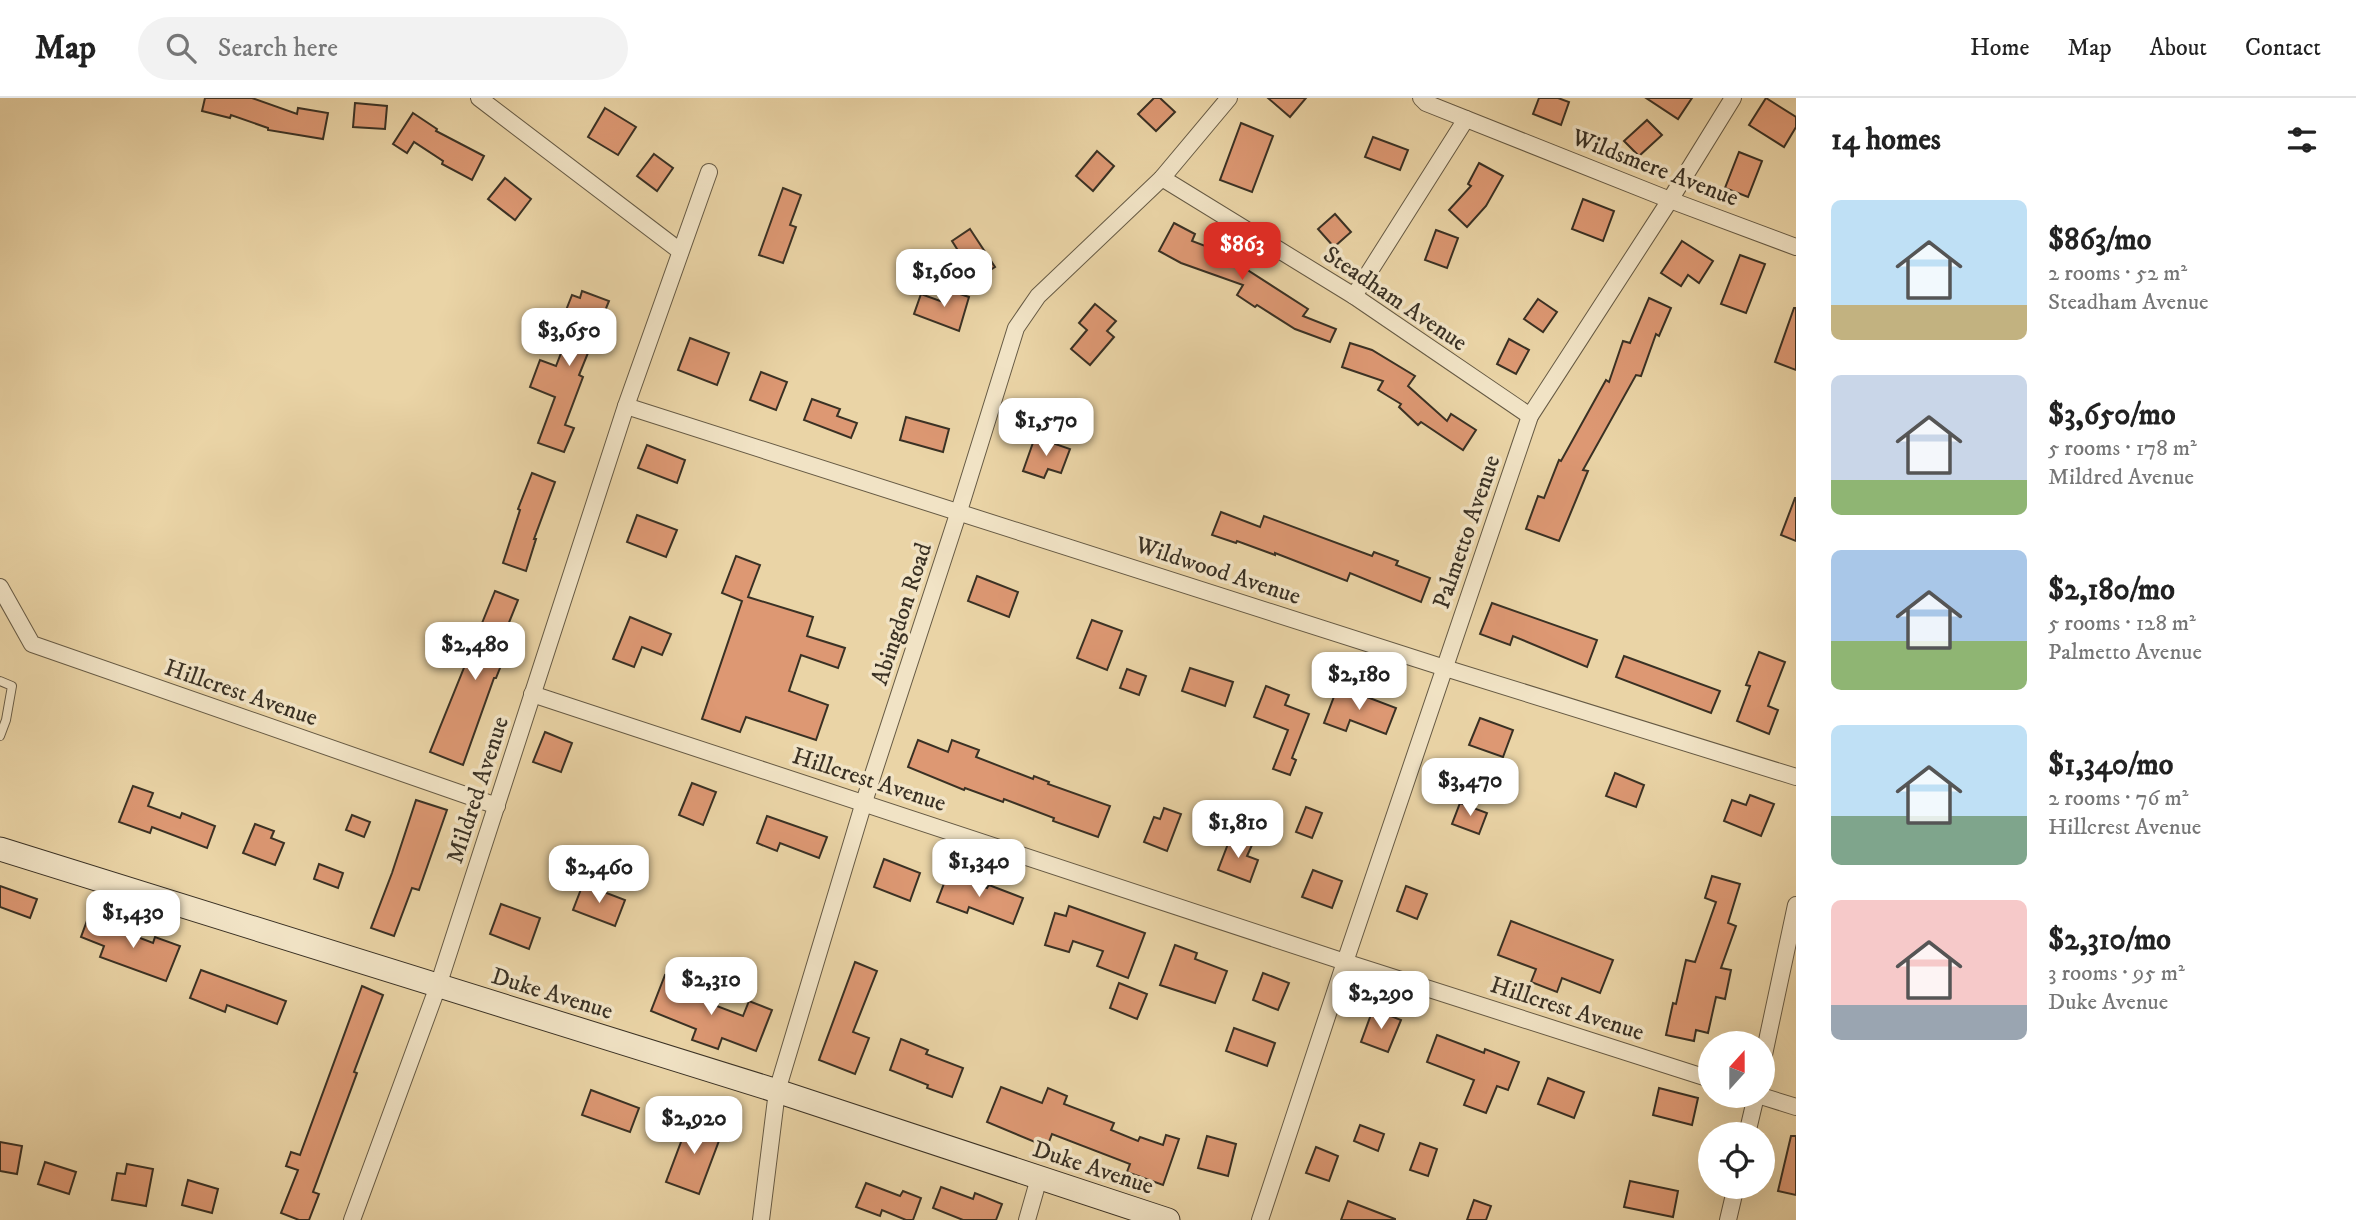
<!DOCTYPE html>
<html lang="en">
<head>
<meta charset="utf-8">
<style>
	body { margin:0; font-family:"IM FELL DW Pica",serif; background:#f2f2f2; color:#222; height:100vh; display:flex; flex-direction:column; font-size:26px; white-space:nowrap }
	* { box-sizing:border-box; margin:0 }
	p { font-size:23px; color:#767676 }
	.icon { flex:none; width:38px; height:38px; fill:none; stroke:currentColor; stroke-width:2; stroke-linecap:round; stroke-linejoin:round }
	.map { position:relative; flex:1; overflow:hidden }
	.side { display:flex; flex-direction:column; background:#fff; width:560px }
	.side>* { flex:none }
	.needle { width:46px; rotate:21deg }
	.controls { position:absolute; left:1698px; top:933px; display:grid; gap:14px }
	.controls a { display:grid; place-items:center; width:77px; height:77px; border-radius:50%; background:#fff; box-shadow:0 7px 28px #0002; font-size:35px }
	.price { position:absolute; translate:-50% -60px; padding:0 16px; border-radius:14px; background:#fff; color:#222; font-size:23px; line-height:46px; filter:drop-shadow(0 2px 4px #0008) }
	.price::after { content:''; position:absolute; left:50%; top:42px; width:21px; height:16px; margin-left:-10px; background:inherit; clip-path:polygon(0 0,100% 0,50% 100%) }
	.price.current { background:#d93025; color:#fff }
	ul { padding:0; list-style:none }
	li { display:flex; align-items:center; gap:21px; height:175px; padding:0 35px }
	li span { display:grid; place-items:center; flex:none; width:196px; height:140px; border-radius:10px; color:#555 }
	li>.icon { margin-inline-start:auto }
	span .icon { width:84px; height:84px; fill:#fffc; stroke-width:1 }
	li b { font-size:30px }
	h2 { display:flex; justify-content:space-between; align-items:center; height:84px; padding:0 35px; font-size:30px }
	header { display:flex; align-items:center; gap:42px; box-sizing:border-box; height:98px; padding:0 35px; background:#fff; border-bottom:2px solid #e0e0e0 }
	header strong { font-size:33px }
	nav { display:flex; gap:38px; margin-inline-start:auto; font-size:24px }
	.search { width:490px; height:63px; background:#f2f2f2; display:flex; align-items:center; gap:18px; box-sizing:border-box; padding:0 24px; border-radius:38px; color:#767676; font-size:26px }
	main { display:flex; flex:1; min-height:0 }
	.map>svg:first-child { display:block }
</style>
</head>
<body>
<header>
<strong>Map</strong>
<div class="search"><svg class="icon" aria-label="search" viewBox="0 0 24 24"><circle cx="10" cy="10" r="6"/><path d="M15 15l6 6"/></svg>Search here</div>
<nav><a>Home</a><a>Map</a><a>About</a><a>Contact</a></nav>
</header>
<main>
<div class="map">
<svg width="1796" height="1122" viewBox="0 0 1796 1122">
	<rect width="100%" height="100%" fill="#ead4a6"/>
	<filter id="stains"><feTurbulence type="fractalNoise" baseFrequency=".00286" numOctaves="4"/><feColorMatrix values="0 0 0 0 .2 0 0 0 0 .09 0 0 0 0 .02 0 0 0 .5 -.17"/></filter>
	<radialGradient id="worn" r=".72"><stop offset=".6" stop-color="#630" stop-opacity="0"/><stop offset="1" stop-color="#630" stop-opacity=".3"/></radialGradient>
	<g fill="#dd9873" stroke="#3a3124" stroke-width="2">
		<path d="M205 0H252L297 16 298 10 328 15 323 41 268 32V30L231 17 230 20 202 13Z"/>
		<path d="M1154 0H1160L1175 14 1156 33 1138 16Z"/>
		<path d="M1268 0H1306L1290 19Z"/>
		<path d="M1539 0H1558L1569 4 1561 27 1533 16Z"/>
		<path d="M1646 0H1692L1678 21Z"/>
		<path d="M1766 0 1796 19V29L1784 49 1749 27Z"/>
		<path d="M355 5 387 8 385 31 353 29Z"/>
		<path d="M605 10 636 29 618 57 588 39Z"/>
		<path d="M413 15 437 31 436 33 484 58 472 82 442 66 443 63 414 44 407 55 393 46Z"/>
		<path d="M1647 22 1662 37 1639 58 1624 43Z"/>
		<path d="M1241 25 1273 38 1252 94 1220 82Z"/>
		<path d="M1373 39 1408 52 1400 72 1365 59Z"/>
		<path d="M1097 53 1114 68 1093 93 1076 78Z"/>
		<path d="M1739 54 1762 63 1748 99 1725 90Z"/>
		<path d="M654 56 673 70 657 93 637 78Z"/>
		<path d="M1479 65 1503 78 1486 108 1467 129 1449 112 1471 88 1468 86Z"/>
		<path d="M505 80 531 101 515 122 488 101Z"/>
		<path d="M783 90 801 97 790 127 796 129 783 165 759 157Z"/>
		<path d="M1583 101 1614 113 1603 143 1572 131Z"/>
		<path d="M1335 116 1351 134 1334 149 1318 131Z"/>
		<path d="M1174 125 1195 136 1192 143 1234 159 1232 162 1308 211 1303 218 1336 231 1330 244 1295 231 1257 207 1255 209 1237 197 1243 187 1181 165 1159 153Z"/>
		<path d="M970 131 995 169 976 181 952 143Z"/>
		<path d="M1436 132 1458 140 1447 170 1425 162Z"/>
		<path d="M1682 143 1713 163 1699 185 1688 177 1681 188 1661 175Z"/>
		<path d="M1740 157 1765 166 1746 215 1721 206Z"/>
		<path d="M948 192 969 199 959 233 914 216 921 196 943 204Z"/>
		<path d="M582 193 609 203 579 277 583 279 565 327 574 330 564 354 538 345 555 299 530 289 540 262 556 268 573 224 563 220 572 197 580 200Z"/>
		<path d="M1649 200 1671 210 1659 238 1656 236 1641 278 1636 277 1583 372 1588 373 1559 443 1526 431 1538 398 1544 400 1559 362 1561 363 1606 282 1609 284 1623 243 1630 245Z"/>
		<path d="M1538 201 1557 214 1543 234 1524 221Z"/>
		<path d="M1095 206 1116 223 1107 233 1114 239 1090 267 1071 251 1087 232 1079 225Z"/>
		<path d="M1794 210H1796V272L1775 264Z"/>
		<path d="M690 240 729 255 717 287 678 272Z"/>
		<path d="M1509 241 1529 252 1516 276 1497 266Z"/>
		<path d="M1350 245 1372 252 1415 278 1408 288 1447 323 1451 316 1476 332 1463 352 1421 324 1418 327 1399 309 1401 306 1378 292 1383 283 1342 269Z"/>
		<path d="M761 274 787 284 776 312 750 302Z"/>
		<path d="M812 301 840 311 837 318 857 325 851 340 804 322Z"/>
		<path d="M906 319 949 331 943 354 900 342Z"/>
		<path d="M1035 339 1070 351 1061 375 1048 371 1044 380 1023 373Z"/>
		<path d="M647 347 685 362 677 385 638 370Z"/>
		<path d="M532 375 555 384 534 441H536L526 473 503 465 520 412 518 411Z"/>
		<path d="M1795 400H1796V443L1781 437Z"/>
		<path d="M1221 414 1260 429 1264 418 1372 458 1374 454 1398 463 1396 467 1430 480 1421 504 1350 475 1347 483 1275 455V457L1237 443 1236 445 1212 437Z"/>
		<path d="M637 417 677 432 666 459 627 444Z"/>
		<path d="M736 458 760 467 748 499 813 519 807 538 845 550 838 570 801 557 789 593 828 607 816 642 746 619 740 634 702 621 742 503 722 495Z"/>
		<path d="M977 478 1018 494 1009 519 968 503Z"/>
		<path d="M495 493 518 502 500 547 508 550 496 580H494L463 667 430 654Z"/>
		<path d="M1492 505 1597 542 1587 569 1513 538 1510 547 1480 536Z"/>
		<path d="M630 519 671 536 662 557 642 549 634 569 613 561Z"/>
		<path d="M1092 522 1122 533 1107 572 1077 560Z"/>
		<path d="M1759 554 1785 564 1768 608 1778 612 1769 636 1737 623 1750 588 1746 587Z"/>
		<path d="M1624 558 1720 593 1711 615 1616 579Z"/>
		<path d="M1190 570 1233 584 1225 608 1182 593Z"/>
		<path d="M1127 571 1146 578 1139 597 1120 590Z"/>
		<path d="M1266 588 1289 597 1285 607 1309 616 1292 660 1296 662 1290 677 1273 671 1288 632 1254 619Z"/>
		<path d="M1338 588 1396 610 1386 636 1350 622 1346 633 1324 625Z"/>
		<path d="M1480 620 1513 632 1503 659 1469 647Z"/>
		<path d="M545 634 572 645 561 674 533 664Z"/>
		<path d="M918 642 948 654 952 642 979 652 976 659 1033 681 1034 678 1049 684 1048 686 1110 708 1098 739 1053 723 1054 720 1004 701 1003 704 965 690 964 692 908 669Z"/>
		<path d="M1615 675 1644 687 1636 709 1606 698Z"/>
		<path d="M692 685 716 694 703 727 679 717Z"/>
		<path d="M133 688 153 695 148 708 180 720 182 715 215 728 207 750 152 729 150 735 119 724Z"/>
		<path d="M1750 697 1774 706 1761 738 1724 723 1732 702 1746 707Z"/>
		<path d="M416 702 447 712 419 792 412 790 394 838 371 830 392 775Z"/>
		<path d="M1460 705 1487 715 1479 736 1452 726Z"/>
		<path d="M1306 709 1322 715 1312 740 1296 734Z"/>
		<path d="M1164 710 1181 716 1167 753 1144 744 1154 719 1160 721Z"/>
		<path d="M352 717 370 724 364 739 346 732Z"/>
		<path d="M767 718 827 739 819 760 780 745 777 753 757 745Z"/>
		<path d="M255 726 274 733 271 740 284 745 275 767 243 755Z"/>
		<path d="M1231 738 1252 747 1247 758 1258 762 1250 784 1218 772Z"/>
		<path d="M884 761 920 775 910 803 874 789Z"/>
		<path d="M319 766 343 775 338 790 314 781Z"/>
		<path d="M1313 772 1342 783 1332 810 1302 799Z"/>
		<path d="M948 775 987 790 989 787 1023 800 1013 826 969 809 967 815 937 804Z"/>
		<path d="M1712 778 1740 786 1728 825 1736 828 1721 870 1731 872 1725 901 1716 899 1708 935 1696 932 1694 943 1666 937 1673 905 1676 906 1686 862 1695 864 1716 804 1705 800Z"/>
		<path d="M583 786 625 802 615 828 573 812Z"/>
		<path d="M0 788 37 801 30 820 0 809Z"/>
		<path d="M1406 788 1427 796 1417 821 1397 813Z"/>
		<path d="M501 806 540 820 529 851 490 836Z"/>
		<path d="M1069 808 1145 835 1128 880 1097 868 1103 853 1073 843 1069 854 1045 847 1055 815 1066 818Z"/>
		<path d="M88 820 153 845 155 839 180 848 166 883 100 859 104 848 81 839Z"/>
		<path d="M1511 823 1613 862 1600 895 1562 880 1557 894 1531 884 1536 871 1498 857Z"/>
		<path d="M1175 847 1197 855 1195 861 1227 873 1215 905 1160 887Z"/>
		<path d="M855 864 877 873 853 934 869 940 855 976 819 962Z"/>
		<path d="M201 872 286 903 277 926 227 907 225 914 190 900Z"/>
		<path d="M1263 875 1289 885 1278 912 1253 902Z"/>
		<path d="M665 877 689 886 685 896 743 918 749 903 772 912 756 953 722 940 718 951 692 942 696 931 651 913Z"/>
		<path d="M1119 885 1147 896 1137 921 1110 910Z"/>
		<path d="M362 888 383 897 354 974 357 975 313 1094 319 1096 309 1122H299L281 1115 298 1072 286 1068 291 1054 300 1057Z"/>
		<path d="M1373 911 1401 922 1388 954 1361 944Z"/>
		<path d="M1234 930 1275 945 1267 968 1226 953Z"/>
		<path d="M1437 937 1484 955 1485 951 1519 964 1508 992 1497 988 1486 1015 1464 1007 1474 982 1427 964Z"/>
		<path d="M901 941 928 952 926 956 963 970 952 999 927 990 928 987 890 972Z"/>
		<path d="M1548 980 1584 994 1574 1020 1538 1006Z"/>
		<path d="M1001 989 1042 1005 1048 990 1067 998 1064 1006 1114 1025 1111 1032 1138 1043 1140 1039 1163 1047 1166 1037 1179 1041 1163 1087 1127 1074 1130 1066 1052 1036 1047 1049 987 1024Z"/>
		<path d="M1659 990 1698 1000 1692 1027 1653 1017Z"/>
		<path d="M591 992 639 1010 630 1034 582 1017Z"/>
		<path d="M690 1020 723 1032 699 1096 666 1084Z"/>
		<path d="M1360 1027 1384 1036 1378 1053 1354 1043Z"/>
		<path d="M1207 1038 1236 1046 1228 1078 1198 1070Z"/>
		<path d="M1791 1038H1796V1097L1778 1093Z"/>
		<path d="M0 1044 22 1048 17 1076 0 1073Z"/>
		<path d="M1420 1045 1437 1051 1428 1078 1410 1072Z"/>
		<path d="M1316 1049 1338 1058 1329 1083 1306 1075Z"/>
		<path d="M45 1064 76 1074 69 1096 38 1086Z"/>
		<path d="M127 1066 153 1071 146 1108 112 1102 117 1075 125 1076Z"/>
		<path d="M188 1082 218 1091 212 1115 182 1107Z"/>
		<path d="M1630 1083 1678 1093 1673 1119 1624 1109Z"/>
		<path d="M866 1085 900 1098 903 1093 921 1100 913 1122H906L882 1112 880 1118 856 1109Z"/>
		<path d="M941 1089 973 1101 975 1095 1002 1106 996 1122H963L933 1110Z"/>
		<path d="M1474 1102 1491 1108 1486 1122H1467Z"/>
		<path d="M1348 1103 1395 1121V1122H1341Z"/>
	</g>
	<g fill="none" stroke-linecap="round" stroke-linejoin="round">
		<defs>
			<path id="lane" d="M0 583 12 588 6 622 0 638"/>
			<g id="street">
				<path d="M479 0 680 153"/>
				<path d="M1421 0 1426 5 1670 102 1796 149"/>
				<path d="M1162 80 1354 198 1530 318"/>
				<path d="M1354 198 1466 21"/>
				<path d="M626 308 1445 570 1796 679"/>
				<path d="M0 489 32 546 497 708"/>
				<path d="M532 596 1345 864 1710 981"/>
				<path d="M1762 966 1796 807"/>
				<path d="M1761 998 1796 1009"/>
				<path d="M1747 1036 1756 998"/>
				<path d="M352 1122 438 888 626 308 709 74"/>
				<path d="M761 1122 777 993 864 704 959 413 1016 230 1038 198 1162 80 1229 0"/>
				<path d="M1027 1122 1039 1080"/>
				<path d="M1260 1122 1345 864 1530 318 1670 102 1733 0"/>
				<path d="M1728 1122 1736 1088"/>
			</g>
			<path id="secondary" d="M0 751 777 993 1168 1122"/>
		</defs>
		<use href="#lane" stroke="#665a44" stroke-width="10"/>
		<use href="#street" stroke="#665a44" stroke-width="18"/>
		<use href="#secondary" stroke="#3a3124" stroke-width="25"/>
		<use href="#lane" stroke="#f1e3c5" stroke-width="8"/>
		<use href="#street" stroke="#f1e3c5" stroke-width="16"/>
		<use href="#secondary" stroke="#f1e3c5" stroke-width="23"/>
	</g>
	<g text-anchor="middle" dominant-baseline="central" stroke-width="7" stroke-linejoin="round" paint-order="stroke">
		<g font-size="24" fill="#3a3124" stroke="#f1e3c5">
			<text transform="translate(1655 70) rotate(21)">Wildsmere Avenue</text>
			<text transform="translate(1395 201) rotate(34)">Steadham Avenue</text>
			<text transform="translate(1467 434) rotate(-71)">Palmetto Avenue</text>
			<text transform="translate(1218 473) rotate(18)">Wildwood Avenue</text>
			<text transform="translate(902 516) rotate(-72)">Abingdon Road</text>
			<text transform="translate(241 595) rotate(19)">Hillcrest Avenue</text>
			<text transform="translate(869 682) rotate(18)">Hillcrest Avenue</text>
			<text transform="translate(478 692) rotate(-72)">Mildred Avenue</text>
			<text transform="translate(552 896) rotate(17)">Duke Avenue</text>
			<text transform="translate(1567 911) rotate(18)">Hillcrest Avenue</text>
			<text transform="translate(1093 1070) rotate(18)">Duke Avenue</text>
		</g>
	</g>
	<rect width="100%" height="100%" filter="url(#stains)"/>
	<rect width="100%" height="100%" fill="url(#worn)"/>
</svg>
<div class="controls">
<a><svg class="needle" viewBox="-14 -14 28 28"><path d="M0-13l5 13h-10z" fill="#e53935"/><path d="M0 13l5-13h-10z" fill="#767676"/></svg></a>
<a><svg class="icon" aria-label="locate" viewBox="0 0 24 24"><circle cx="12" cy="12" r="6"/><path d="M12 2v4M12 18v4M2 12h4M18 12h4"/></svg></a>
</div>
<b class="price current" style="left:1242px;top:184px">$863</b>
<b class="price" style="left:944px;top:211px">$1,600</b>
<b class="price" style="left:569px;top:270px">$3,650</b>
<b class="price" style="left:1046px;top:360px">$1,570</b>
<b class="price" style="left:475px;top:584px">$2,480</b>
<b class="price" style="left:1359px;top:614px">$2,180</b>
<b class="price" style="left:1470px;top:720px">$3,470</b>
<b class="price" style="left:1238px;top:762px">$1,810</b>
<b class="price" style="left:979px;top:801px">$1,340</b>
<b class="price" style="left:599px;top:807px">$2,460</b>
<b class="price" style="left:133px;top:852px">$1,430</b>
<b class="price" style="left:711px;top:919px">$2,310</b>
<b class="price" style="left:1381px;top:933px">$2,290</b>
<b class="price" style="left:694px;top:1058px">$2,920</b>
</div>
<section class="side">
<h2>14 homes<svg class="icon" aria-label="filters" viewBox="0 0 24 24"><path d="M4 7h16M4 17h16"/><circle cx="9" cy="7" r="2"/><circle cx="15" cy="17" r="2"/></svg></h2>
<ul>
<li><span style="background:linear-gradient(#bfe0f5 75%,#c2b280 0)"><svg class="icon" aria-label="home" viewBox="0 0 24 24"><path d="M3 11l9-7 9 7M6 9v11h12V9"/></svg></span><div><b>$863/mo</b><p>2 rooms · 52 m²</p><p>Steadham Avenue</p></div></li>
<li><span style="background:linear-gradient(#c9d6e8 75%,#8fb573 0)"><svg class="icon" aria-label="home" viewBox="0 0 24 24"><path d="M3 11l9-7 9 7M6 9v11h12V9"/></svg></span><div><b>$3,650/mo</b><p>5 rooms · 178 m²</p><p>Mildred Avenue</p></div></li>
<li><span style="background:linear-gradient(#a9c7e8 65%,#8fb573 0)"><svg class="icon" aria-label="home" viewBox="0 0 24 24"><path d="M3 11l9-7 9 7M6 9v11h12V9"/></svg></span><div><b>$2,180/mo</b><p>5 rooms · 128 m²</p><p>Palmetto Avenue</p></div></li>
<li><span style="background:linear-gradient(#bfe0f5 65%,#7fa58c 0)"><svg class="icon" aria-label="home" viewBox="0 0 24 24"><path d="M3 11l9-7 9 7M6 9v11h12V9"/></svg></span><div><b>$1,340/mo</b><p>2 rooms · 76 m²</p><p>Hillcrest Avenue</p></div></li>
<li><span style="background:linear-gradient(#f6c9c9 75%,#9aa5b1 0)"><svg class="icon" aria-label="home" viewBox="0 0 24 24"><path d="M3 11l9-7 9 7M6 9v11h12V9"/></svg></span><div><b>$2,310/mo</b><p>3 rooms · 95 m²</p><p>Duke Avenue</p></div></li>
</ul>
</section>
</main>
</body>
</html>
